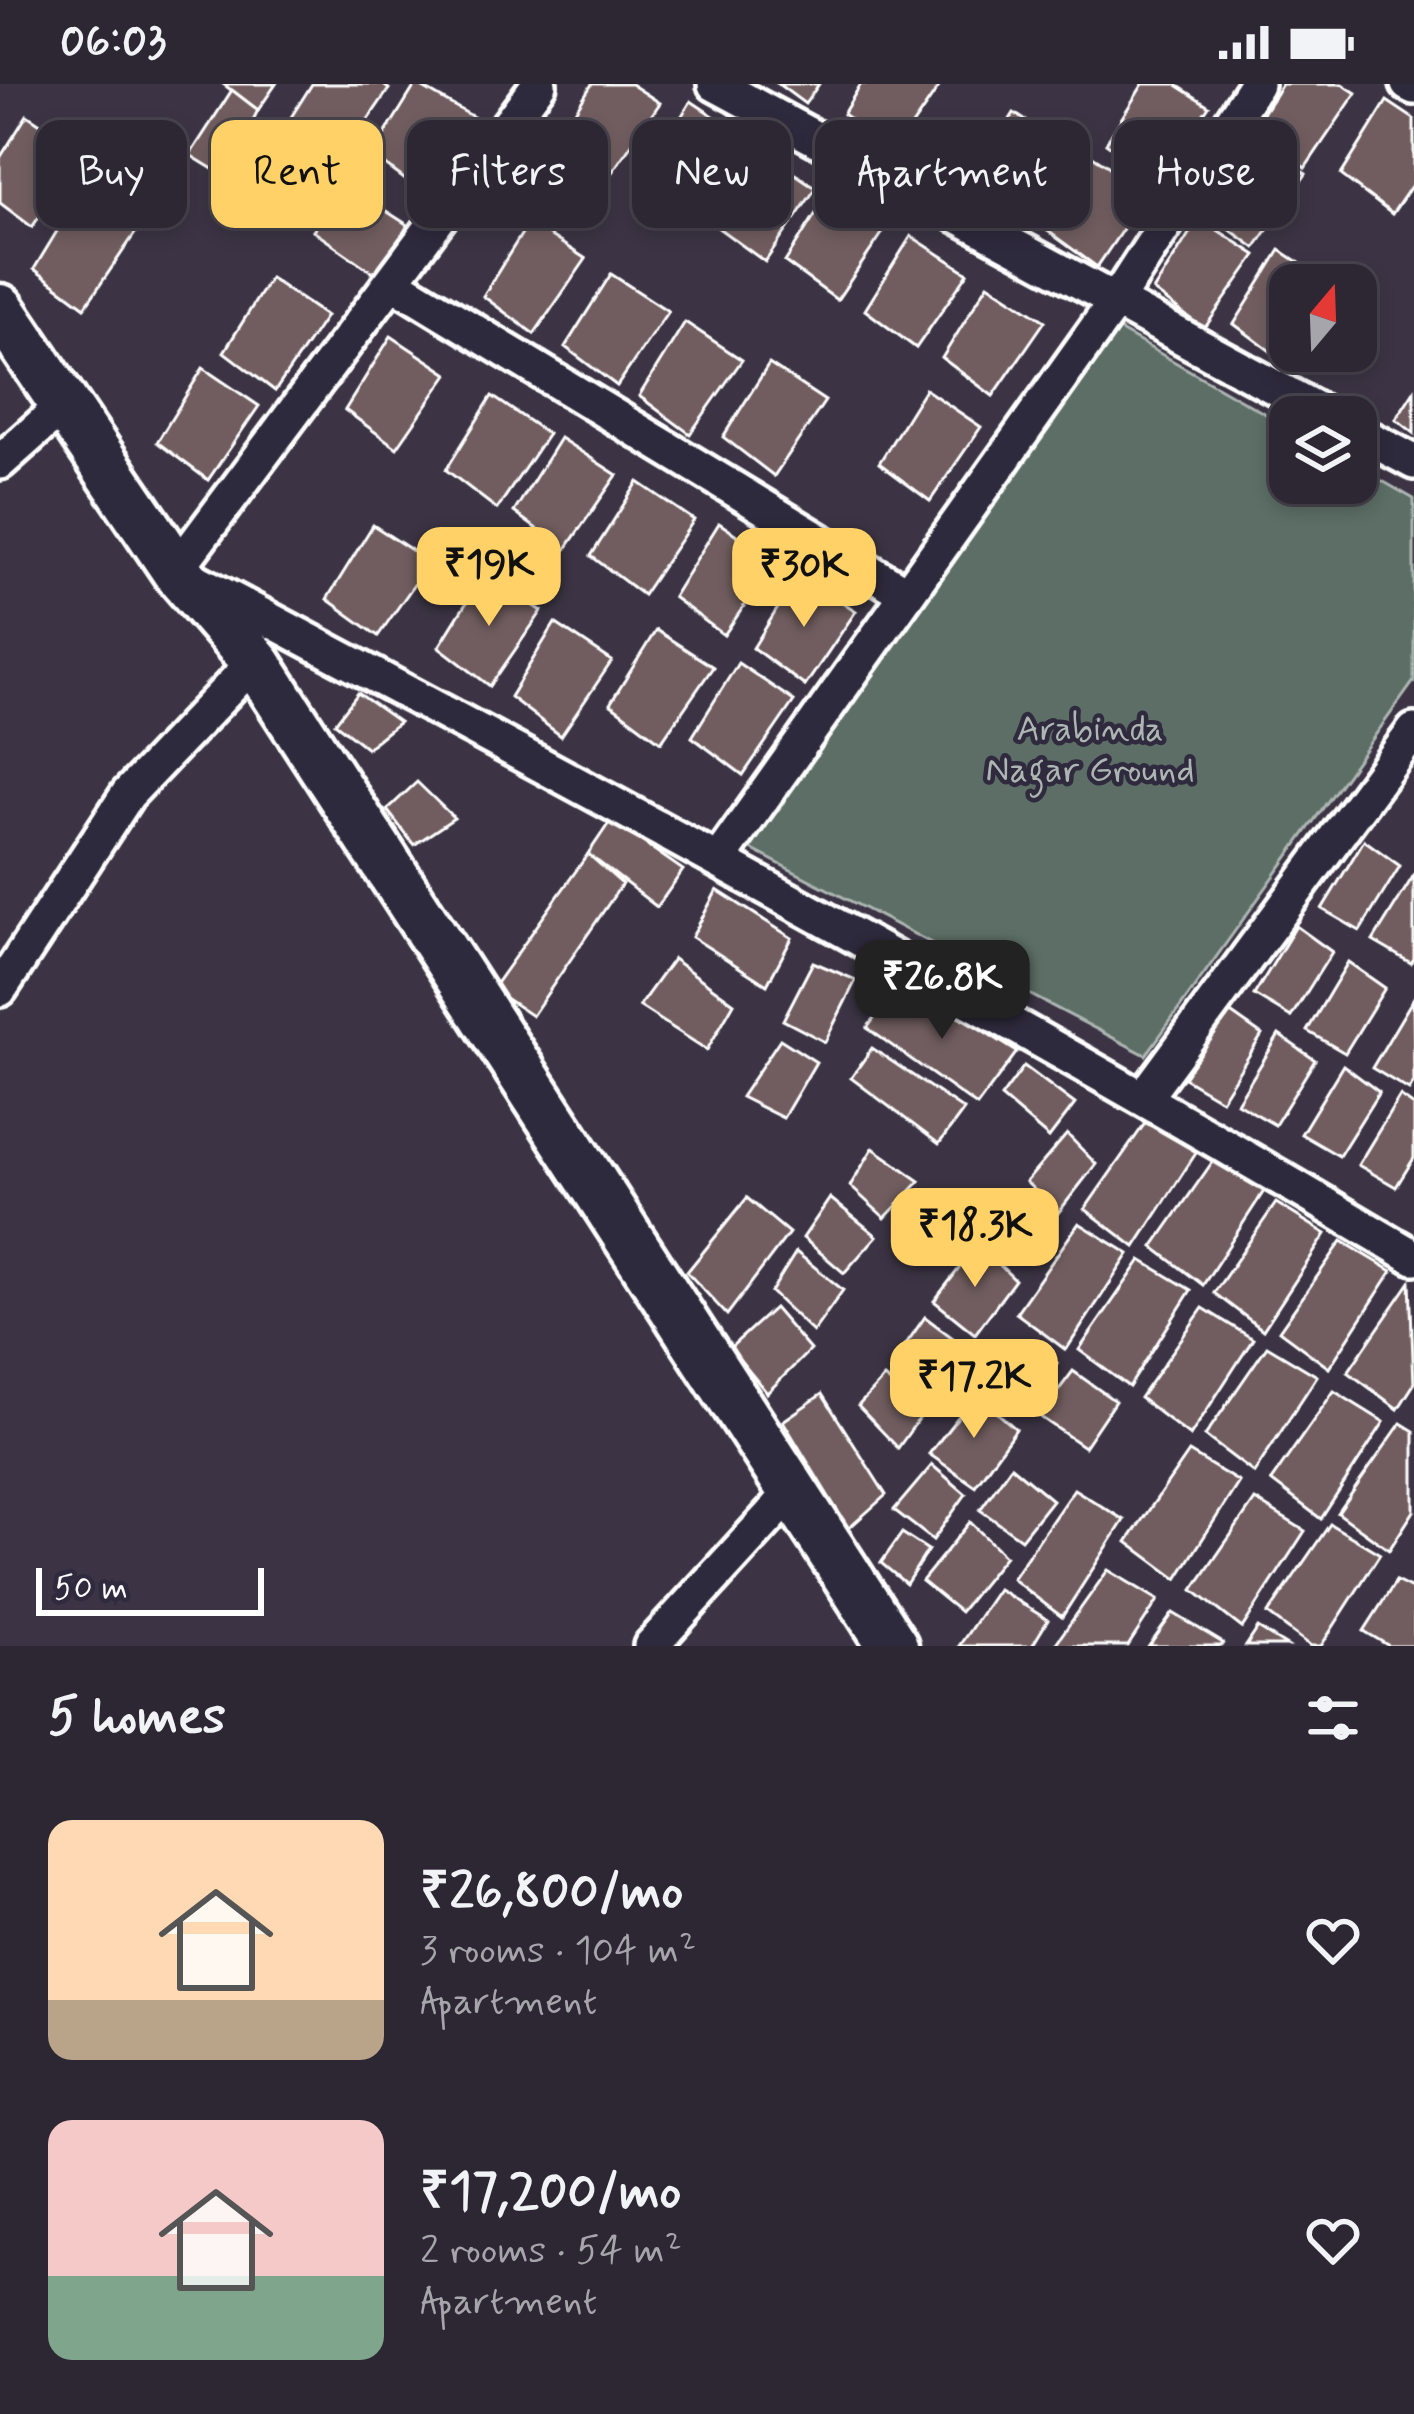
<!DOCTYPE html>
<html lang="en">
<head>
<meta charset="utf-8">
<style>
	body { margin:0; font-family:Mynerve,sans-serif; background:#39333f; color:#f1f3f6; height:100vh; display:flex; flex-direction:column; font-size:45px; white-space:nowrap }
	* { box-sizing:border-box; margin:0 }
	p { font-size:39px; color:#a7a5ac }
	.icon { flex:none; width:66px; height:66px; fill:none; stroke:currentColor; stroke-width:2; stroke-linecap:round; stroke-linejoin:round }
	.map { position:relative; height:1562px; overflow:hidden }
	.sheet { display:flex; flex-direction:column; background:#2d2733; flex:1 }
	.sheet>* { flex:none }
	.banner { position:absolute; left:36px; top:36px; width:1344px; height:108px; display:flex; gap:24px }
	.needle { width:78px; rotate:19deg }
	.fabs { position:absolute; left:1269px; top:180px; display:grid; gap:24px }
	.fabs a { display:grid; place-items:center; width:108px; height:108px; border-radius:24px; background:#2d2733; box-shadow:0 6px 18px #0003,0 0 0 3px #48444e; font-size:60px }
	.scale { position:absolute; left:36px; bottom:30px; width:228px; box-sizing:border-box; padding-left:12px; border:6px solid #fff; border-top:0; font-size:33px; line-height:42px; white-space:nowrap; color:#fff; -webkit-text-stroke:9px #2f2a3d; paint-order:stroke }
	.price { position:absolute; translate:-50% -102px; padding:0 27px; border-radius:24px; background:#ffd166; color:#111; font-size:39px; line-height:78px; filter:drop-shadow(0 3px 6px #0008) }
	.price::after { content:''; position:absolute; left:50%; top:72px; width:36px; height:27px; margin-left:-18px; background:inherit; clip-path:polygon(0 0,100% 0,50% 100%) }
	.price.active { background:#222; color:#fff }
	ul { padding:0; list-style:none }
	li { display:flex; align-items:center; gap:36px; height:300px; padding:0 48px }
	li span { display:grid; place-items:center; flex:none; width:336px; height:240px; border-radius:24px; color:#555 }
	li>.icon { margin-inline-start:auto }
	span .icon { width:144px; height:144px; fill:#fffc; stroke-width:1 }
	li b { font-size:51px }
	h2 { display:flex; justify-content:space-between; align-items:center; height:144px; padding:0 48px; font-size:51px }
	.tag { padding:0 42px; border-radius:24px; background:#2d2733; box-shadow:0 6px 18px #0003,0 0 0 3px #48444e; font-size:42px; line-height:108px }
	.tag.active { background:#ffd166; color:#111 }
	.status { display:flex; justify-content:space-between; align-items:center; height:84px; padding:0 60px; background:#2d2733; direction:ltr }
	.status svg { height:33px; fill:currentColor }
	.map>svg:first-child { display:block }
</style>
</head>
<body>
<div class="status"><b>06:03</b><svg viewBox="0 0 49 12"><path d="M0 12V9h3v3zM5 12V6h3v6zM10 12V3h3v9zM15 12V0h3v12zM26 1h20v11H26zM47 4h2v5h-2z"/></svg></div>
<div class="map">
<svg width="1414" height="1562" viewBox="0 0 1414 1562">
	<rect width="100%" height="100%" fill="#3c3444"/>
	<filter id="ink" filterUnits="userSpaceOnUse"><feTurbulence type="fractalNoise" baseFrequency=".00833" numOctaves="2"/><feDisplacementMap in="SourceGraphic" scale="24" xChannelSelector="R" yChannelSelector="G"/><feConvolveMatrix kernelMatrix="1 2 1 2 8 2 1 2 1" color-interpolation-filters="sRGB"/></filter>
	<g filter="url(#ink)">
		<path fill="#5b6e66" stroke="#adb6b2" stroke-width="3" d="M1119 246 1290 344V399H1356V382L1414 415V597L1146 971 745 762Z"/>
		<g fill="#715d5e" stroke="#fff" stroke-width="3">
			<path d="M223 0H276L258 26Z"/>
			<path d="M312 0H382L389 5 338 79 286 41Z"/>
			<path d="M416 0 475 34 423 109 372 71Z"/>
			<path d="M592 0H631L660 19 608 94 557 56Z"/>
			<path d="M778 0H819L805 20Z"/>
			<path d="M861 0H941L894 68 843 30Z"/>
			<path d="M1143 0H1175L1209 22 1157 97 1106 59Z"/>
			<path d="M1282 0H1342L1356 9 1305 84 1253 45Z"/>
			<path d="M232 6 258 26 226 93 190 71Z"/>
			<path d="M691 17 748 55 697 129 645 91Z"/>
			<path d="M1387 17 1414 35V98L1392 130 1341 91Z"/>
			<path d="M1014 29 1071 66 1019 141 968 103Z"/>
			<path d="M27 31 84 69 32 143 0 119V74Z"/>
			<path d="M1249 53 1306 90 1255 164 1203 126Z"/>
			<path d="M277 57 321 93 293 137 246 103Z"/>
			<path d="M760 66 816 104 765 178 713 140Z"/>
			<path d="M1091 71 1148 108 1097 183 1045 145Z"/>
			<path d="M347 102 408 141 378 192 313 147Z"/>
			<path d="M832 104 888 141 837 216 785 178Z"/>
			<path d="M79 111 136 148 85 223 34 185Z"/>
			<path d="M1199 134 1256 171 1204 245 1153 207Z"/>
			<path d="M529 138 586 175 534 250 483 212Z"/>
			<path d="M911 152 968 189 916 264 865 226Z"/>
			<path d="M1280 166 1333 201H1290L1293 267 1285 278 1234 240Z"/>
			<path d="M611 190 668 227 617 302 565 263Z"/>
			<path d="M270 194 326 232 275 307 224 268Z"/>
			<path d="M988 200 1045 237 993 312 942 274Z"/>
			<path d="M685 238 742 276 690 350 639 312Z"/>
			<path d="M391 252 448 290 397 364 345 326Z"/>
			<path d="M769 280 825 317 774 392 723 353Z"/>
			<path d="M203 284 259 322 208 396 157 358Z"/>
			<path d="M925 305 981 343 930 417 879 379Z"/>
			<path d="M1414 307V349L1396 335Z"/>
			<path d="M492 312 548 350 497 425 446 386Z"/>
			<path d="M560 354 617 391 565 466 514 428Z"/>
			<path d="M638 398 694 436 643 511 591 472Z"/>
			<path d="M719 439 775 477 724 551 673 513Z"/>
			<path d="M373 441 430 478 378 552 327 515Z"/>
			<path d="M485 489 542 527 490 602 439 563Z"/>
			<path d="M799 490 856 527 805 602 753 564Z"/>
			<path d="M555 539 612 577 561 652 510 613Z"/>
			<path d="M656 546 713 583 661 658 610 620Z"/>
			<path d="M738 579 794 617 743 691 692 653Z"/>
			<path d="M358 609 399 638 367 664 335 639Z"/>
			<path d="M417 698 454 734 414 761 387 726Z"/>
			<path d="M611 736 683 786 657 823 588 770Z"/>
			<path d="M1364 756 1400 782 1360 847 1322 825Z"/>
			<path d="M588 770 622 800 532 932 492 905Z"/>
			<path d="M1414 791V875L1411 879 1373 857Z"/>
			<path d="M717 806 792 854 767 901 692 853Z"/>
			<path d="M1296 842 1332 868 1291 933 1254 911Z"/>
			<path d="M673 875 734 919 707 966 639 922Z"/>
			<path d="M813 878 856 896 825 958 783 936Z"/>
			<path d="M1348 878 1385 904 1345 969 1307 947Z"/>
			<path d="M903 896 1017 968 977 1022 867 944Z"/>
			<path d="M1413 915 1414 998 1409 1006 1372 984Z"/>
			<path d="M1225 925 1262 951 1221 1016 1184 994Z"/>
			<path d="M1279 951 1315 976 1275 1041 1237 1019Z"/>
			<path d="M780 955 816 978 783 1034 741 1013Z"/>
			<path d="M872 964 964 1026 939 1060 851 994Z"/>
			<path d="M1343 981 1379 1008 1339 1072 1301 1050Z"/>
			<path d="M1024 982 1075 1020 1049 1054 1001 1013Z"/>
			<path d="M1400 1012 1414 1022V1074L1396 1103 1358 1081Z"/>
			<path d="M1148 1035 1198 1066 1135 1163 1085 1125Z"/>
			<path d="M1067 1050 1096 1080 1058 1129 1026 1098Z"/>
			<path d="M873 1064 920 1097 885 1134 850 1102Z"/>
			<path d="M1216 1073 1266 1104 1203 1201 1153 1163Z"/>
			<path d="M747 1114 789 1149 727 1231 687 1188Z"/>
			<path d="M830 1114 877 1152 844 1189 803 1154Z"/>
			<path d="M1276 1119 1326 1150 1263 1246 1214 1209Z"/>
			<path d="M1079 1139 1129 1170 1066 1266 1016 1229Z"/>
			<path d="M1342 1157 1392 1187 1329 1284 1279 1247Z"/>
			<path d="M978 1160 1015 1196 975 1250 934 1217Z"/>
			<path d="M796 1168 843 1206 813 1248 771 1208Z"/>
			<path d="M1141 1176 1191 1206 1129 1303 1079 1266Z"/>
			<path d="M1410 1198 1414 1300 1398 1325 1348 1288Z"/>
			<path d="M774 1224 810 1266 767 1309 730 1264Z"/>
			<path d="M1203 1224 1253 1255 1190 1352 1140 1314Z"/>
			<path d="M925 1233 969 1266 934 1315 892 1280Z"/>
			<path d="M1267 1262 1317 1292 1254 1389 1205 1352Z"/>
			<path d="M1034 1264 1057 1279 1038 1307 1013 1288Z"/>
			<path d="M1073 1287 1115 1317 1084 1363 1039 1332Z"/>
			<path d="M884 1294 925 1326 898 1364 858 1322Z"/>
			<path d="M1334 1307 1384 1338 1321 1435 1271 1397Z"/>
			<path d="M822 1310 886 1411 848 1445 783 1337Z"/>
			<path d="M976 1310 1016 1345 975 1402 929 1370Z"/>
			<path d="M1401 1339 1414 1347V1427L1389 1466 1338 1429Z"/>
			<path d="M1189 1368 1239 1398 1177 1495 1127 1458Z"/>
			<path d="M932 1381 966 1410 933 1456 894 1426Z"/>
			<path d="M1011 1382 1052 1416 1021 1455 980 1426Z"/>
			<path d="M1074 1405 1124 1436 1062 1533 1012 1495Z"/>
			<path d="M1255 1416 1305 1447 1242 1544 1193 1506Z"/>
			<path d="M970 1438 1005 1472 960 1528 922 1497Z"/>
			<path d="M1330 1440 1380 1470 1321 1562H1311L1268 1530Z"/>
			<path d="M902 1449 928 1466 906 1500 881 1479Z"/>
			<path d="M1108 1486 1158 1516 1128 1562H1054Z"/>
			<path d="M1396 1497 1414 1506V1562H1389L1364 1547Z"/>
			<path d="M998 1505 1048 1536 1032 1562H959Z"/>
			<path d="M1173 1529 1223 1559 1221 1562H1149Z"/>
			<path d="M1258 1544 1287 1562H1246Z"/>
		</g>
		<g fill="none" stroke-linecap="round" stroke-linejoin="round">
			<defs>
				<g id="street">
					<path d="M539 0 176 486C594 707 1008 931 1414 1173"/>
					<path d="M715 0 1330 333"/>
					<path d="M1408 0 1414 3"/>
					<path d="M393 198 907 510"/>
					<path d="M1356 347 1414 378"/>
					<path d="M0 378 63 322"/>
					<path d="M719 775 1115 218 1256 0"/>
					<path d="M0 905 128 710 255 577"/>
					<path d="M1145 1012 1414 647"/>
					<path d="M651 1562 794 1406"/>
				</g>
				<path id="secondary" d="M0 225 176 486 255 577 893 1562"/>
			</defs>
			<use href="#street" stroke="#fff" stroke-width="42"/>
			<use href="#secondary" stroke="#fff" stroke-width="57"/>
			<use href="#street" stroke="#2f2a3d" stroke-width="33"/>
			<use href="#secondary" stroke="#2f2a3d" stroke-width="48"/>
		</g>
	</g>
	<g text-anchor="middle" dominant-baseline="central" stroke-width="9" stroke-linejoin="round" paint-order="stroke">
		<g font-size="36" fill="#adb6b2" stroke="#2f2a3d">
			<text x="1090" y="646">Arabinda<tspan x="1090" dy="41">Nagar Ground</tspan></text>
		</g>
	</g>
</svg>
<div class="fabs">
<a><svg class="needle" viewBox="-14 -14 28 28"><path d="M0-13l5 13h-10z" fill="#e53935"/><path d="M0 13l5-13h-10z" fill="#a7a5ac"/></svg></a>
<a><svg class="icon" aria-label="layers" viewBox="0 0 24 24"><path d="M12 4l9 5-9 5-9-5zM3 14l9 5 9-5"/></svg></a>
</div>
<div class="scale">50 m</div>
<b class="price" style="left:489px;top:545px">₹19K</b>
<b class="price" style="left:804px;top:546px">₹30K</b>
<b class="price active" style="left:942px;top:958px">₹26.8K</b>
<b class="price" style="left:975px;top:1206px">₹18.3K</b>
<b class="price" style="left:974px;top:1357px">₹17.2K</b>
<div class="banner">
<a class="tag">Buy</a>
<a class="tag active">Rent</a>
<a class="tag">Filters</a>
<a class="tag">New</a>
<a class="tag">Apartment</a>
<a class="tag">House</a>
</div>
</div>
<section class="sheet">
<h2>5 homes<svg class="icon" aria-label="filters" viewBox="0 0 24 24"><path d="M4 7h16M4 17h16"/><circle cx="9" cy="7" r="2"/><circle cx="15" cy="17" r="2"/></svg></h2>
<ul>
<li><span style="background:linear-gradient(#ffd9b3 75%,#b9a48a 0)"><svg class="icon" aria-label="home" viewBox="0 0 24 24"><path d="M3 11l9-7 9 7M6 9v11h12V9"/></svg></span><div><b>₹26,800/mo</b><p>3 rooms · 104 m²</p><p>Apartment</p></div><svg class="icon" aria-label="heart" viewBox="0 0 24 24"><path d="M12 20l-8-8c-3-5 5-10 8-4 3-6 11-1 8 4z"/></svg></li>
<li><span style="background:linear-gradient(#f6c9c9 65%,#7fa58c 0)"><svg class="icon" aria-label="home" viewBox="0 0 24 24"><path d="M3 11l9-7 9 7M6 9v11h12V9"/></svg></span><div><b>₹17,200/mo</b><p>2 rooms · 54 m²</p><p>Apartment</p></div><svg class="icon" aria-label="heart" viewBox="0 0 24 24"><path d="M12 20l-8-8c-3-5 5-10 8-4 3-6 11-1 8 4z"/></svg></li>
</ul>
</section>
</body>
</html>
